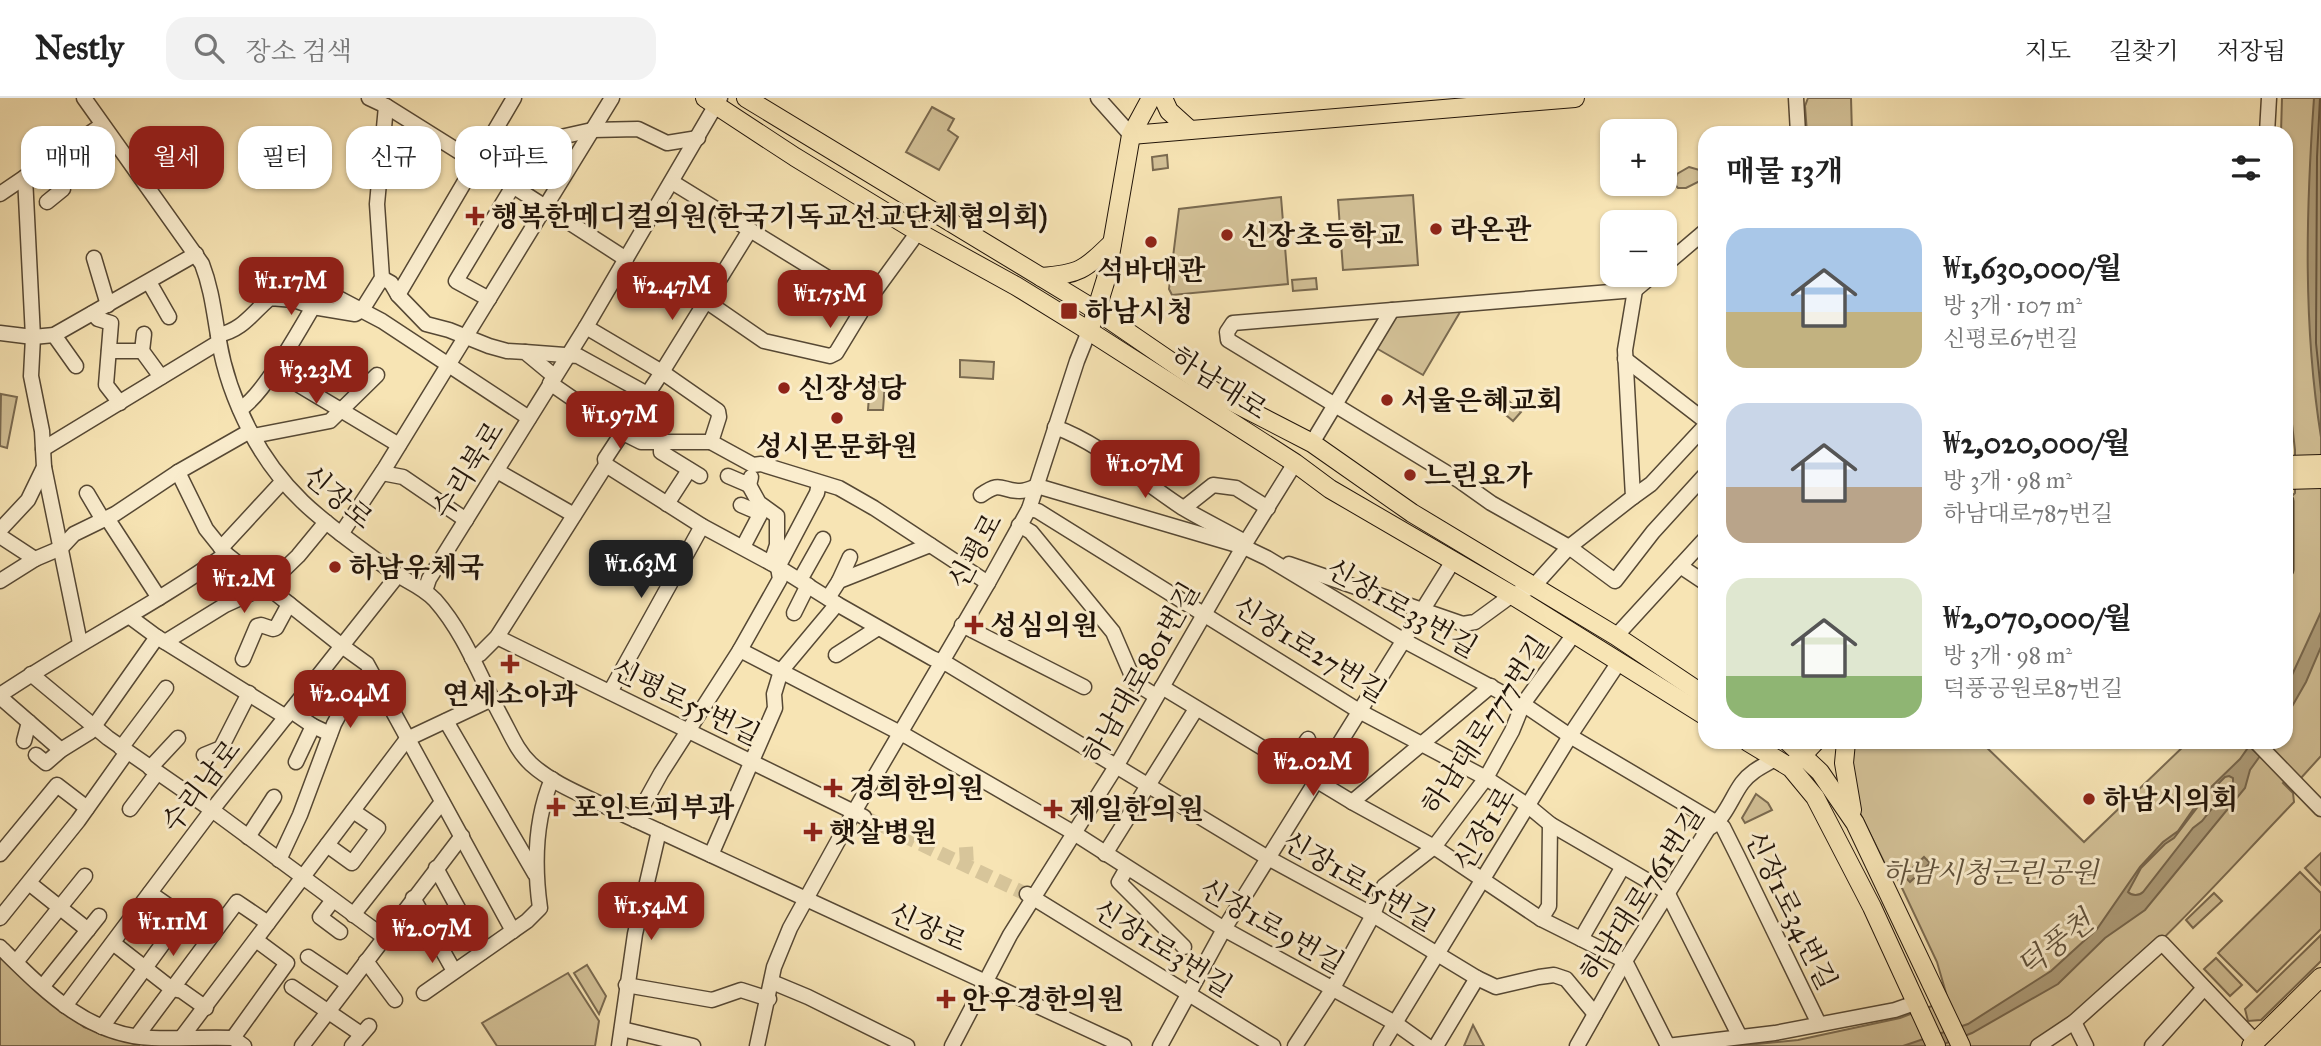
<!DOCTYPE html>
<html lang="ko">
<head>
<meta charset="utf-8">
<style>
	body { margin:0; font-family:"IM FELL Great Primer","Noto Serif KR",serif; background:#f2f2f2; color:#222; height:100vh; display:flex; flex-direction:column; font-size:26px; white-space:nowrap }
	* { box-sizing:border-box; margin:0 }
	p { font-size:23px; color:#767676 }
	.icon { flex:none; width:38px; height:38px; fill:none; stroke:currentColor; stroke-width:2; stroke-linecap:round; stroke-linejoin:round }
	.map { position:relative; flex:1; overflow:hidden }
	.drawer { position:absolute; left:1698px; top:28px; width:595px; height:623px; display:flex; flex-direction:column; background:#fff; border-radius:21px; box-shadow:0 2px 5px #0004 }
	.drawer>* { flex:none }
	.top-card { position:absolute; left:21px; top:28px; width:665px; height:63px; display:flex; gap:14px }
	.fabs { position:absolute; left:1600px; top:21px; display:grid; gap:14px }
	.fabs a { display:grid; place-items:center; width:77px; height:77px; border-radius:14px; background:#fff; box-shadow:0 2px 5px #0004; font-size:35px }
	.price { position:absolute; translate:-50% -60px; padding:0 16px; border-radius:14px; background:#8f2418; color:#fff; font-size:23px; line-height:46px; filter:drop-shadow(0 2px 4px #0008) }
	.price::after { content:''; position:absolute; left:50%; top:42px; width:21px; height:16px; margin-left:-10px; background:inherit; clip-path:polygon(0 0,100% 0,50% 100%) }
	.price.current { background:#222; color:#fff }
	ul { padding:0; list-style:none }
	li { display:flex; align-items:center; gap:21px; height:175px; padding:0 28px }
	li span { display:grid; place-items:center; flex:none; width:196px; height:140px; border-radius:21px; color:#555 }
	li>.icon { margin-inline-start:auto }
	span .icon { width:84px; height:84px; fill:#fffc; stroke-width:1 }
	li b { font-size:30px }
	h2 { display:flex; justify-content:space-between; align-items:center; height:84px; padding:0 28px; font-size:30px }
	.pill { padding:0 24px; border-radius:21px; background:#fff; box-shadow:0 2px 5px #0004; font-size:24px; line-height:63px }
	.pill.current { background:#8f2418; color:#fff }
	header { display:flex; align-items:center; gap:42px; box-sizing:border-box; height:98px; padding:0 35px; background:#fff; border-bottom:2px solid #e0e0e0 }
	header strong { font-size:33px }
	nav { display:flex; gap:38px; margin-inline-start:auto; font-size:24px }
	.search { width:490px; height:63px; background:#f2f2f2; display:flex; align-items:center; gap:18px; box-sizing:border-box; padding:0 24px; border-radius:21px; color:#767676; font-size:26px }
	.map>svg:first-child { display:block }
</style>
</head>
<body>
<header>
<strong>Nestly</strong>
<div class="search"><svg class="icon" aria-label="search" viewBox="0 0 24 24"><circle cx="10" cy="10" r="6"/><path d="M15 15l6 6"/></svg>장소 검색</div>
<nav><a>지도</a><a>길찾기</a><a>저장됨</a></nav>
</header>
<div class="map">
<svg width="2321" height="948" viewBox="0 0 2321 948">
	<rect width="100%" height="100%" fill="#f7e4b4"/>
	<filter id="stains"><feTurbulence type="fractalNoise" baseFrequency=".00286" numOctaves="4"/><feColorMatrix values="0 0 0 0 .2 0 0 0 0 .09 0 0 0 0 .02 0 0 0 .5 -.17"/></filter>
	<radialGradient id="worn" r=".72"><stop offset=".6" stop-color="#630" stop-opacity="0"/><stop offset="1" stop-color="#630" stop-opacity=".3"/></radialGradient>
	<g fill="#d3c197" stroke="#7a6a50" stroke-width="2">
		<path d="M1808 0H1851L1852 35H1807L1805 8Z"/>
		<path d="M2282 0H2321V658L2301 680 2295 674 2283 685 2293 695 2294 704C2213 788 2131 885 2033 948H1736L1798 942 1900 920 1948 902 1937 864 1894 773 1891 768 1885 766 1850 695 1848 644H1981L2084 744 2188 644H2286V499L2291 458 2289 401 2295 395V352L2286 274V35H2281Z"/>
		<path d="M932 9 954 21 948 32 958 39 939 72 906 54Z"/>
		<path d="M1167 57 1168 70 1153 72 1152 59Z"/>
		<path d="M1689 69 1703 73 1704 81 1686 90H1678L1674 85 1677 76Z"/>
		<path d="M1413 97 1418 167 1343 172 1338 102Z"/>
		<path d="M1281 99 1288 186 1172 197 1169 191 1179 111Z"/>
		<path d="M1316 180 1317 191 1293 193 1292 182Z"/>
		<path d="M1463 209 1423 277 1376 250 1396 216Z"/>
		<path d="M960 262 994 264 993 281 960 279Z"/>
		<path d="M870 283 885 284 883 312H868Z"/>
		<path d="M1 296 17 299 7 350 0 348Z"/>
		<path d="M1502 297 1521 314 1513 323 1493 306Z"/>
		<path d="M1756 696 1768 705 1772 712 1745 725 1742 720Z"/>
		<path d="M2321 755V787L2305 770Z"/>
		<path d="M2300 774 2321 795V831L2257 894 2218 855Z"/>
		<path d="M2214 795 2222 803 2193 830 2186 822Z"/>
		<path d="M2321 837V863L2261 922 2248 923 2245 911Z"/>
		<path d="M0 857 84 929 140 948H0Z"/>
		<path d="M2216 860 2242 887 2230 898 2204 871Z"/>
		<path d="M587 867 606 898 599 916 574 875Z"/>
		<path d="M568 875 599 923 595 948H497L482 925Z"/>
		<path d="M1473 927 1484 948H1464Z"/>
	</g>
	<g fill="#ae9d7a" stroke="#76664d" stroke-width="2" fill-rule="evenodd">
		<path d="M2314 0H2321V339C2303 227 2306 113 2314 0Z"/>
		<path d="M2321 514V549L2306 584 2286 619V590Z"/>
		<path d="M2252 644H2270L2250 672 2245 690 2145 812 2105 840 2058 886 1972 935 1939 948H1903L1968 926 2051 873 2097 831 2140 769 2163 744 2178 733 2204 696 2240 661ZM2229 678 2233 680V684L2202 723 2193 730 2143 794C2139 798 2132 798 2128 794L2141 770 2165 746 2174 740 2206 698 2225 679Z"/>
		<path d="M1924 759 1930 765 1910 784 1904 778Z"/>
	</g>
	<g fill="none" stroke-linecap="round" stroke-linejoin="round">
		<path stroke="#685842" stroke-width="2" d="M2320 0 2317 59 2316 245 2321 294"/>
		<g stroke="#d7c59a" stroke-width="14" stroke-dasharray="14 7" stroke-linecap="butt">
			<path d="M864 719 1026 796"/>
			<path d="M966 749 967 767"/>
		</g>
		<defs>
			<g id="minor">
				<path d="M84 0 202 166C212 192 214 216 219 243 224 273 236 306 250 333 285 401 332 429 391 473 406 483 423 489 435 502 466 537 481 582 503 622 511 637 518 654 531 666 552 685 580 696 605 708L1124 948"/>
				<path d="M369 0 386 8 477 65 626 161"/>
				<path d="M1098 0 1131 37"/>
				<path d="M1796 0 1798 35"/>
				<path d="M2267 35 2269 0"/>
				<path d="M477 65 516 49 592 32 638 31 667 45 698 40"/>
				<path d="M47 66 63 91 47 104"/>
				<path d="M672 84 867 204"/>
				<path d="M0 96 25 79"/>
				<path d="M94 160 108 207"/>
				<path d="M1664 168 1704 134"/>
				<path d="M1653 177 1635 192 1233 225 1227 234 1228 242 1460 383 1491 405 1569 449 1615 483 1653 434 1704 378"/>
				<path d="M382 180 391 185 398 197 426 226 449 232 489 248 507 253 525 254 554 278"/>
				<path d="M149 184 169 219"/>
				<path d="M398 197 514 0"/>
				<path d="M489 201 456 183 513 88"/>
				<path d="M706 203 764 243 830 258 836 255 867 204 918 134"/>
				<path d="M93 215 98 221 111 225 106 287 120 305"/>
				<path d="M586 229 662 274 718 313 719 319 711 344 753 367 761 366 839 390 874 410 988 485"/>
				<path d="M0 235 33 239 54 237 196 156"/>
				<path d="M144 236 142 253 161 279"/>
				<path d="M54 237 76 268"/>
				<path d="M218 237C243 232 252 215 270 200L294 202 313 209 355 216 362 212 382 180 377 106 386 8"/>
				<path d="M109 253H142"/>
				<path d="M525 254 578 258 647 296"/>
				<path d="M1625 261 1704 322"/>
				<path d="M274 272 399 347"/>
				<path d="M550 285 621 334 641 344H711"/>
				<path d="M240 311C265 297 306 220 323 192L382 223 529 320"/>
				<path d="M1055 329C1102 346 1141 383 1183 410 1203 422 1224 432 1245 444"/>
				<path d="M253 338 330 323 377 277"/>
				<path d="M661 345V354L700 378"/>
				<path d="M1312 345 1392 212"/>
				<path d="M43 351 219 244"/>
				<path d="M606 367 702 428 778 469 837 506 932 560 949 567 1268 760 1373 817 1477 880 1496 889 1539 879 1554 877 1566 881 1595 916"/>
				<path d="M44 369 80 545"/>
				<path d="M497 373 574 417"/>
				<path d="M178 374 206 431 226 456 342 548 367 566 513 833"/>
				<path d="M382 375 403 379 466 422"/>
				<path d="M728 378 749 387 751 379"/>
				<path d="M749 387 759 405 777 418V447L771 465"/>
				<path d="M87 395 103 422"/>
				<path d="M981 397C1002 382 1000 393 1020 393 1026 393 1032 390 1037 388L1244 449 1267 460 1403 542 1523 606 1570 638 1717 725 1723 729 1738 759 1819 926"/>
				<path d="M1633 399 1651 386 1704 329"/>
				<path d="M2286 403V472"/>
				<path d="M667 406 689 372"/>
				<path d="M741 407 755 413 764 409 743 449"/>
				<path d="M1184 410 1213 387 1236 390 1268 410"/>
				<path d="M1029 411 1038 413 1359 613 1486 680 1527 707 1550 726 1667 794 1740 939"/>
				<path d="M107 420 159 500"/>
				<path d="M1019 427 1031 434 1113 534 1135 585 1156 598"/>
				<path d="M0 432 28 402 44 369 42 333 31 278 33 239 25 79 102 27"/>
				<path d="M341 436 385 370 612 0"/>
				<path d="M0 438 35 461 0 483"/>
				<path d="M221 450 282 384"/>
				<path d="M35 461 61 450 74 436 115 416 178 374 250 333"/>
				<path d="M1289 466 1463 526 1475 524 1512 497 1533 489 1569 449 1633 399 1625 252 1635 192"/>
				<path d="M1680 468 1704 484"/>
				<path d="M800 482 823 441"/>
				<path d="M839 483 850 459"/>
				<path d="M425 493 429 481 586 229 720 0"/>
				<path d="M828 500 839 483 930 447"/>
				<path d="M794 515 808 487"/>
				<path d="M130 519 157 539 286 619"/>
				<path d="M962 527 1084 589"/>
				<path d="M1616 538 1704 442"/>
				<path d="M497 539 864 719"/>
				<path d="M165 544 225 507 267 488 298 458 326 424"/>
				<path d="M740 552 908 639 1074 735 1224 831 1395 925 1427 948"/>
				<path d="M836 557 878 530"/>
				<path d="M472 560 480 556 497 539 606 367 605 361 662 274 750 132"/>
				<path d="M243 561 257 528 261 527 273 531 276 530 289 506"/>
				<path d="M31 576 108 640 212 712 384 839"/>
				<path d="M316 580 348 600"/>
				<path d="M1162 589 1352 704 1434 749 1541 821 1625 863 1668 948"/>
				<path d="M610 594 702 428"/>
				<path d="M0 597C74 547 153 508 226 456"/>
				<path d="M0 599 61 652"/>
				<path d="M291 613 313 628 330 636"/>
				<path d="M446 623 535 776"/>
				<path d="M24 643 29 624"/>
				<path d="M2256 644 2321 711"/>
				<path d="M121 650 166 590"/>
				<path d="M36 657 46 665 61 652 90 634 157 539"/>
				<path d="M204 657 221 650 249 595"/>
				<path d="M296 664 313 628"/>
				<path d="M1290 667 1308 641"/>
				<path d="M150 670 178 640"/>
				<path d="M1352 704 1491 588"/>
				<path d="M130 711 157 675"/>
				<path d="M635 722 661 675 740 552 780 481 778 469 817 395 819 385"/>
				<path d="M248 739 274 699"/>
				<path d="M327 747 352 765 378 730 353 713"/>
				<path d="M0 756 57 687 87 710"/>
				<path d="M1105 756 1196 611"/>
				<path d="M711 757 775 610 774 596 781 573 837 506"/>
				<path d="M279 762 300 717 334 626 348 600 370 574"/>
				<path d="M436 770 482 854"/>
				<path d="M1127 770 1119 784 1184 849"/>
				<path d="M29 785 88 832"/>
				<path d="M1027 796 1273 948"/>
				<path d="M413 800 454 873"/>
				<path d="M333 802 320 819 340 834"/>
				<path d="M353 817 442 704"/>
				<path d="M0 820 78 723 127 654"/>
				<path d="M1541 821 1549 808 1550 726"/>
				<path d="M1581 841 1622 770"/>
				<path d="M113 845 172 891 182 893 206 910"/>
				<path d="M0 849C44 892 87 938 152 940 179 941 206 939 233 940L244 948"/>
				<path d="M308 859 348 886"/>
				<path d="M366 863 395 902"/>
				<path d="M16 864 85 778"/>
				<path d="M772 884 808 899 907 948"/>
				<path d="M626 887 712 902 741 892 769 901"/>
				<path d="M43 888 99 818"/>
				<path d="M292 889 361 936"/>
				<path d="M424 895 527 823 540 810C534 767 535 721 552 681"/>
				<path d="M65 908 212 712 398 477"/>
				<path d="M2074 924 2086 948"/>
				<path d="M102 929 183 818 150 795"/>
				<path d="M622 931 693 948"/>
				<path d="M137 938 237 804 268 825"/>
				<path d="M182 939 407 641 492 601"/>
				<path d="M233 940 287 865 256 842"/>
				<path d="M302 948 462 738"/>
				<path d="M352 948 369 928"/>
				<path d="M619 948 635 836 659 733"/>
				<path d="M757 948 774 869 790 830 854 714 988 485 1029 411 1077 263 1089 233"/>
				<path d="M952 948 1010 837 1117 667 1246 444 1295 365"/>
				<path d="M1160 948 1224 831 1453 463"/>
				<path d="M1295 948 1333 890 1373 817 1384 788 1434 749 1486 680 1512 633 1523 606 1574 536"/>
				<path d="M1381 948 1575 630 1619 564"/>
				<path d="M1436 948 1477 880"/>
				<path d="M1577 948 1625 863 1708 731C1725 721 1731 700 1742 685 1751 673 1763 668 1775 661"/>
				<path d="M1667 948 1775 935 1895 912 1915 905"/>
				<path d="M2038 948 2074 924 2162 845 2255 943"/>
				<path d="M2152 948 2204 890"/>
			</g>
			<g id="major">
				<path d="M705 0 795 59 918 134 1016 188 1089 233 1295 365 1330 391 1512 497 1704 617"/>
				<path d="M746 0 1097 213 1221 298 1312 345 1412 415 1616 538 1704 597"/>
				<path d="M1163 0 1169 13 1190 32"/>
				<path d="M1131 37 1575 0"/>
				<path d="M1041 179C1080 176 1084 172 1112 145"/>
				<path d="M1093 223 1106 181 1131 37 1151 0"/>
				<path d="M2286 367 2321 366"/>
				<path d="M2286 382 2321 381"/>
				<path d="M1748 644 1791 670 1815 699 1872 809 1936 948"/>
				<path d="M1788 644 1820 674 1855 725 1961 948"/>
				<path d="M1846 644 1844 665 1852 712"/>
				<path d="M1795 665 1815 644"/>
				<path d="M2251 948 2321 879"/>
			</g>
		</defs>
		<use href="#minor" stroke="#564834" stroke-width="17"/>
		<use href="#major" stroke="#211409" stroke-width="20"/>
		<use href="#minor" stroke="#faedce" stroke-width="14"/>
		<use href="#major" stroke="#f7e4b4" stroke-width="18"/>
	</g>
	<g fill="#8f2418" stroke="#faedce" stroke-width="2.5">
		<path d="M471.5 107.5h7v7h7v7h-7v7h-7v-7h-7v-7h7z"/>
		<circle cx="1436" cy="131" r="7"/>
		<circle cx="1227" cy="137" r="7"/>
		<circle cx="1151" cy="144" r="7"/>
		<rect x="1060" y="204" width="18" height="18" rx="3.5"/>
		<circle cx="784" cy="290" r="7"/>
		<circle cx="1387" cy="302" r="7"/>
		<circle cx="837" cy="320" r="7"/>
		<circle cx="1410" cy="377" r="7"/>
		<circle cx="335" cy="469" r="7"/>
		<path d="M970.5 516.5h7v7h7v7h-7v7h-7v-7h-7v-7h7z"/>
		<path d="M506.5 555.5h7v7h7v7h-7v7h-7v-7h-7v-7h7z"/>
		<path d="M829.5 679.5h7v7h7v7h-7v7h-7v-7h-7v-7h7z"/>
		<circle cx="2089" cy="701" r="7"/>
		<path d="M552.5 698.5h7v7h7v7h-7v7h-7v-7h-7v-7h7z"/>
		<path d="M1049.5 700.5h7v7h7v7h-7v7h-7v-7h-7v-7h7z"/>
		<path d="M809.5 723.5h7v7h7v7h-7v7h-7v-7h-7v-7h7z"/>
		<path d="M942.5 890.5h7v7h7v7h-7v7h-7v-7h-7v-7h7z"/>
	</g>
	<g text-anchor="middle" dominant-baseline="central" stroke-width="6" stroke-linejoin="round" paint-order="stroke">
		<g font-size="28" font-weight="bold" fill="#211409" stroke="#faedce" text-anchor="start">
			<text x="491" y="118">행복한메디컬의원(한국기독교선교단체협의회)</text>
			<text x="1450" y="131">라온관</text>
			<text x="1241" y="137">신장초등학교</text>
			<text x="1151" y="172" text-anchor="middle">석바대관</text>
			<text x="1085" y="213">하남시청</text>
			<text x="798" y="290">신장성당</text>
			<text x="1401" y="302">서울은혜교회</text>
			<text x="837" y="348" text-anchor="middle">성시몬문화원</text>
			<text x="1424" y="377">느린요가</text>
			<text x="349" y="469">하남우체국</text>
			<text x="990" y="527">성심의원</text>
			<text x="510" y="596" text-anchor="middle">연세소아과</text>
			<text x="849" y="690">경희한의원</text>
			<text x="2103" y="701">하남시의회</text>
			<text x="572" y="709">포인트피부과</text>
			<text x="1069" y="711">제일한의원</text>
			<text x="829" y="734">햇살병원</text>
			<text x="962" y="901">안우경한의원</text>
		</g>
		<g font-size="28" fill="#211409" stroke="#faedce">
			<text transform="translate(1219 285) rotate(33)">하남대로</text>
			<text transform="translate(468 372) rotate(-58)">수리북로</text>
			<text transform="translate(338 399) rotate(40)">신장로</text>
			<text transform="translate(975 453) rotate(-61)">신평로</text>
			<text transform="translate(1402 510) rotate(30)">신장1로33번길</text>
			<text transform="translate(1310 551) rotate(32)">신장1로27번길</text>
			<text transform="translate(1141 575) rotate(-60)">하남대로801번길</text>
			<text transform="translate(686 604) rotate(26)">신평로55번길</text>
			<text transform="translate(1485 627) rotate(-57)">하남대로777번길</text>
			<text transform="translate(201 688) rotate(-52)">수리남로</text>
			<text transform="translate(1484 731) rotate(-59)">신장1로</text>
			<text transform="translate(1359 783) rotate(30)">신장1로15번길</text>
			<text transform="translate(1642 796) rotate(-57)">하남대로761번길</text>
			<text transform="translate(1791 812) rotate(64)">신장1로34번길</text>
			<text transform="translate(1272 828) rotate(30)">신장1로9번길</text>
			<text transform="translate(928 829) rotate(24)">신장로</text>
			<text transform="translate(1163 850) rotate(32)">신장1로3번길</text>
		</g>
		<g font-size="28" font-style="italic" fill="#5f513b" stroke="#faedce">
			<text x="1990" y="774">하남시청근린공원</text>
		</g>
		<g font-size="30" font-style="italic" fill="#60523c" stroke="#faedce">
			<text transform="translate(2055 846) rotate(-38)">덕풍천</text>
		</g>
	</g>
	<rect width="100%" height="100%" filter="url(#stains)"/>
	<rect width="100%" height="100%" fill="url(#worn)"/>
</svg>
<div class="fabs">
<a>+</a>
<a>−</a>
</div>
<b class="price" style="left:291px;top:219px">₩1.17M</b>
<b class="price" style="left:672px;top:224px">₩2.47M</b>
<b class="price" style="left:830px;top:232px">₩1.75M</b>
<b class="price" style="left:316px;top:308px">₩3.23M</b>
<b class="price" style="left:620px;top:353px">₩1.97M</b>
<b class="price" style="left:1145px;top:402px">₩1.07M</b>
<b class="price current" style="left:641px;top:502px">₩1.63M</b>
<b class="price" style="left:244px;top:517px">₩1.2M</b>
<b class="price" style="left:350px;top:632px">₩2.04M</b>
<b class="price" style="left:1313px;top:700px">₩2.02M</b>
<b class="price" style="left:651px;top:844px">₩1.54M</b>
<b class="price" style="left:173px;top:860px">₩1.11M</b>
<b class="price" style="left:432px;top:867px">₩2.07M</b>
<div class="top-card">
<a class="pill">매매</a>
<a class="pill current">월세</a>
<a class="pill">필터</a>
<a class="pill">신규</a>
<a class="pill">아파트</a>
</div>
<section class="drawer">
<h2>매물 13개<svg class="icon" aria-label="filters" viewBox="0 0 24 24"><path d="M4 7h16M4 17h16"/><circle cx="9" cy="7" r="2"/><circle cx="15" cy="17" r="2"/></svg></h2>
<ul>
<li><span style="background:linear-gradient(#a9c7e8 60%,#c2b280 0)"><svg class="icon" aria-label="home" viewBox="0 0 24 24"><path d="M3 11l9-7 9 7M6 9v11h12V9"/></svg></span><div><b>₩1,630,000/월</b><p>방 3개 · 107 m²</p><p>신평로67번길</p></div></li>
<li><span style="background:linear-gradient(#c9d6e8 60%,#b9a48a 0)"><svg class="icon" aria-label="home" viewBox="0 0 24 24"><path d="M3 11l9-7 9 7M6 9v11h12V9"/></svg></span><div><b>₩2,020,000/월</b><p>방 3개 · 98 m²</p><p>하남대로787번길</p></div></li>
<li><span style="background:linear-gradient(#dfe7d0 70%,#8fb573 0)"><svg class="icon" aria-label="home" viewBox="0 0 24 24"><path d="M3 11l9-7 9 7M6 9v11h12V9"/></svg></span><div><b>₩2,070,000/월</b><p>방 3개 · 98 m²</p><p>덕풍공원로87번길</p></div></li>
</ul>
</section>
</div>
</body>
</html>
